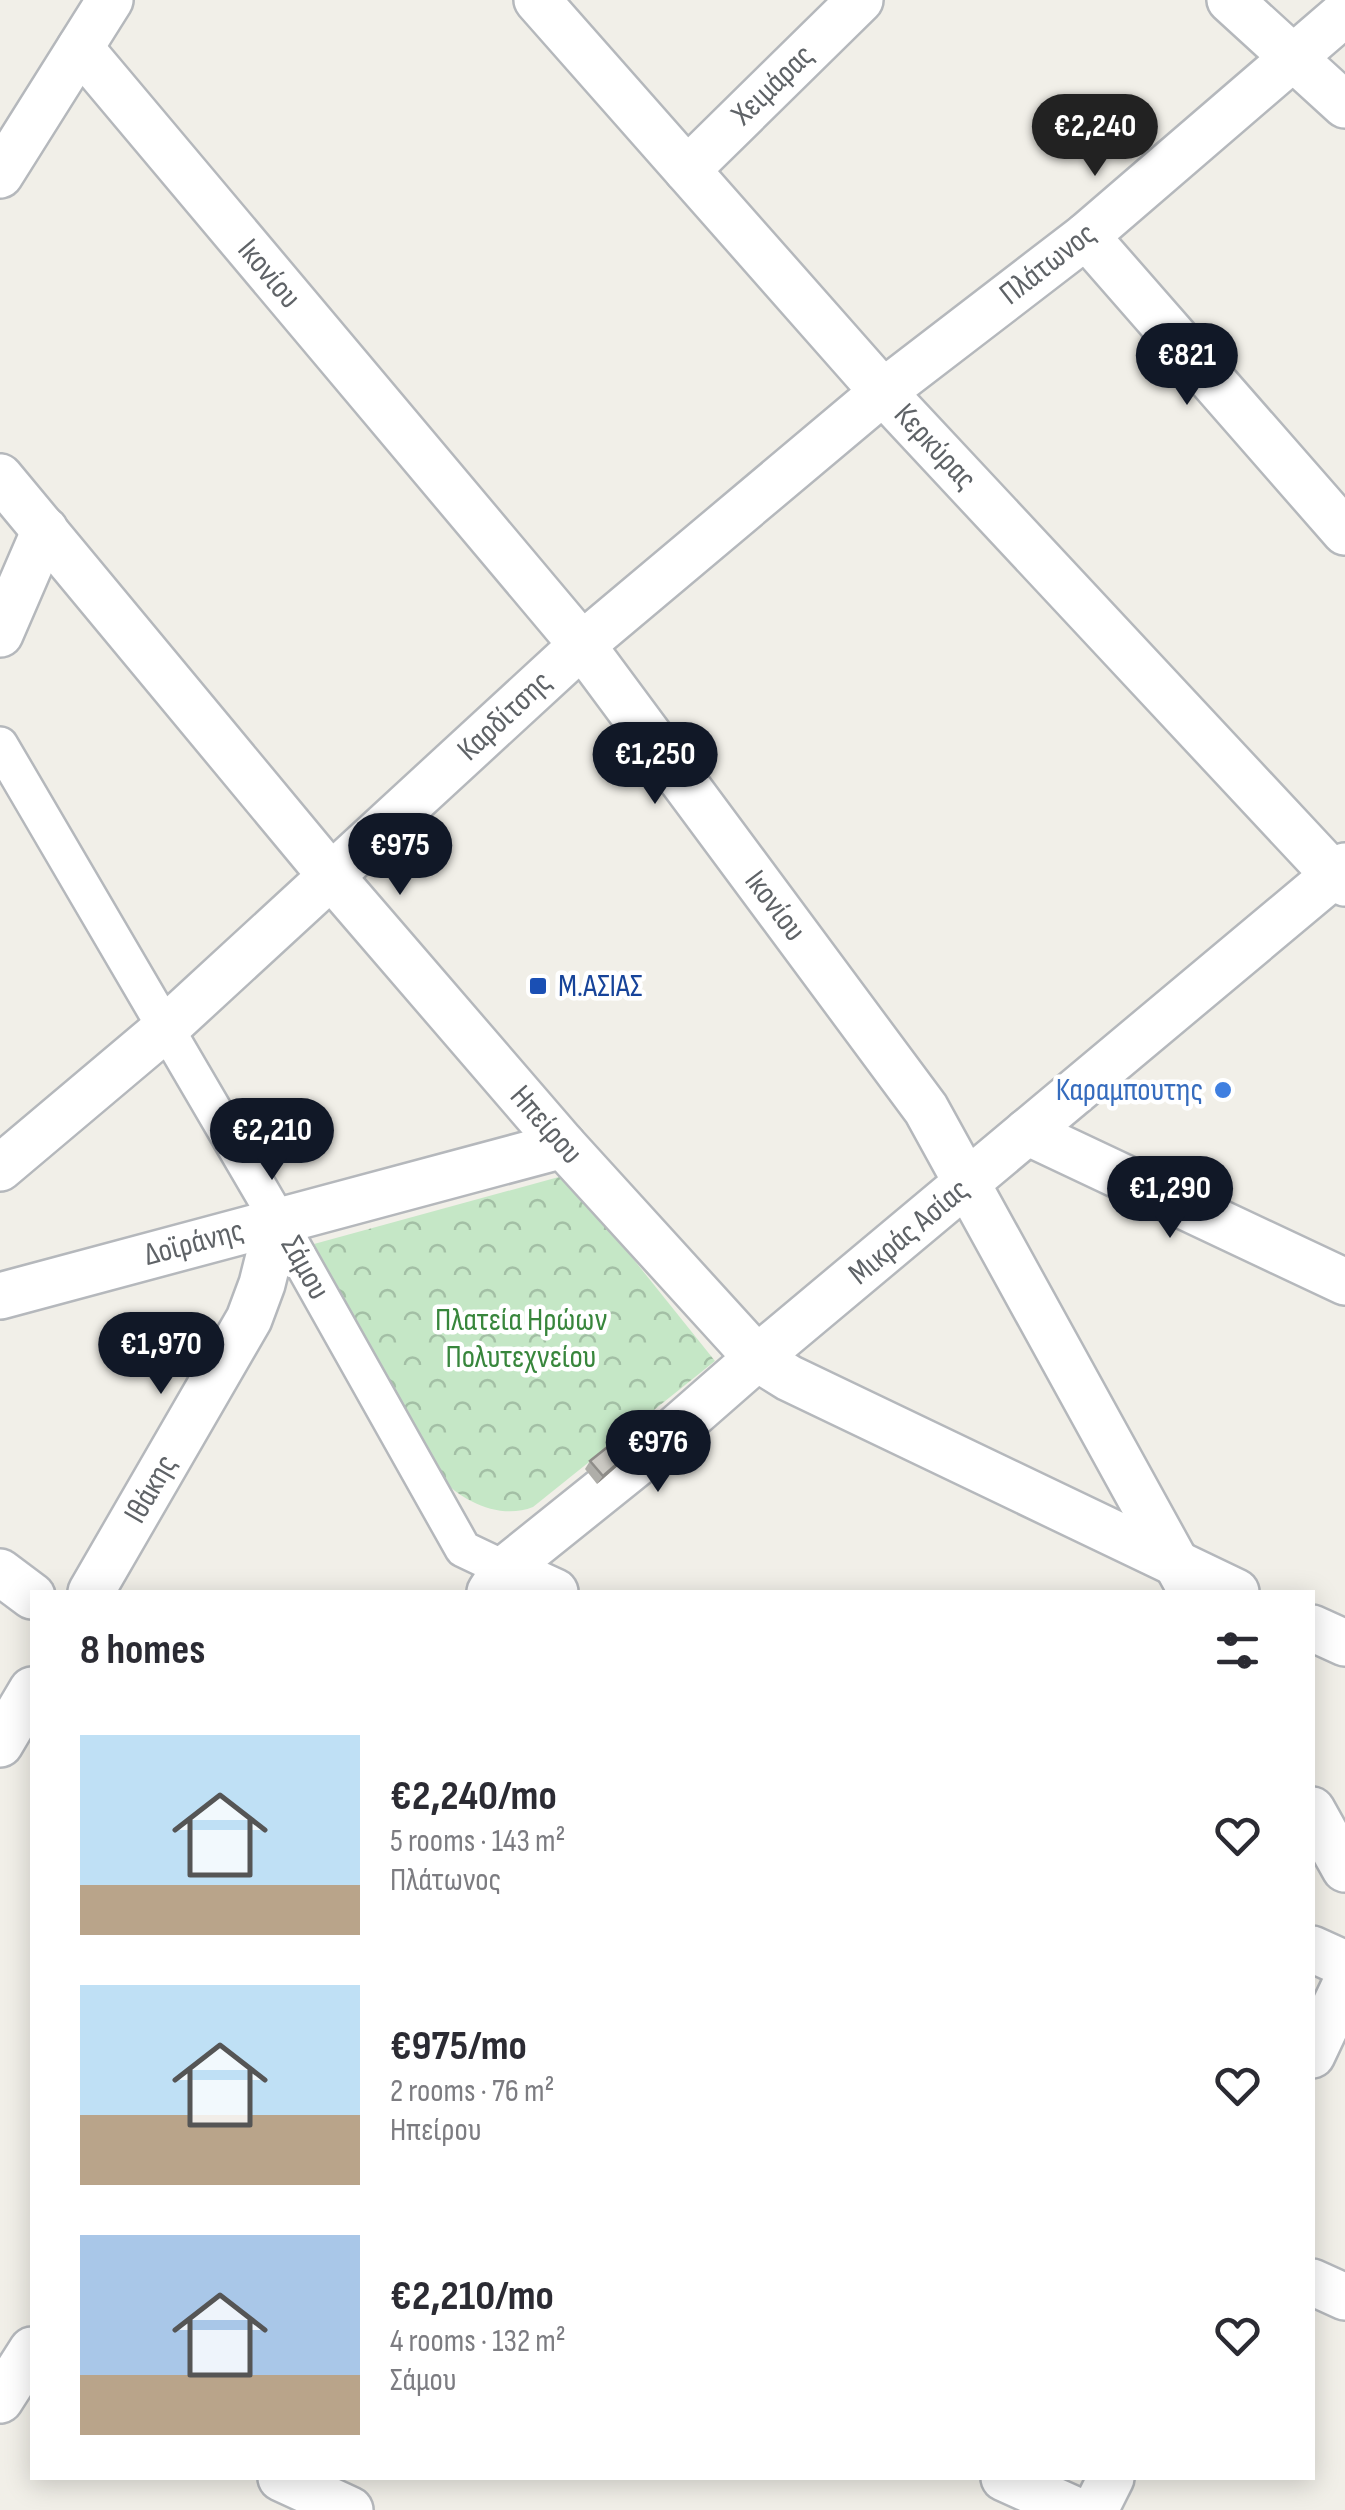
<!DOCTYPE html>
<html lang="en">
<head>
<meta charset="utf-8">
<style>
	body { margin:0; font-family:"Sofia Sans Condensed",sans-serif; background:#f7f7f7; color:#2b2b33; height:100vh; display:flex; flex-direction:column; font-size:38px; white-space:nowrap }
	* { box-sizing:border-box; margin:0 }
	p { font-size:32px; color:#7c7c81 }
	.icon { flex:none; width:55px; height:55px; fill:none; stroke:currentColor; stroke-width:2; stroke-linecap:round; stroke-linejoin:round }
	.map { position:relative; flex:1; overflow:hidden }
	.details { position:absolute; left:30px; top:1590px; width:1285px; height:890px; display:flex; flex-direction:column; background:#fff; border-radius:0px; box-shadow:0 5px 25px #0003 }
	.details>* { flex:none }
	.price { position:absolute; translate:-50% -85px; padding:0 22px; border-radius:35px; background:#111827; color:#fff; font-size:32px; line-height:65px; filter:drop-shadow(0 2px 5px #0008) }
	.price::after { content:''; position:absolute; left:50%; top:60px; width:30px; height:22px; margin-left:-15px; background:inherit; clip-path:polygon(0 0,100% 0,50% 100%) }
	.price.selected { background:#222; color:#fff }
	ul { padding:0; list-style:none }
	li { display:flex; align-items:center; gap:30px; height:250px; padding:0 50px }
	li span { display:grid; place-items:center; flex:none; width:280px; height:200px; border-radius:0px; color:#555 }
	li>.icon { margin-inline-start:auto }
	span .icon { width:120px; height:120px; fill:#fffc; stroke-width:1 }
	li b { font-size:42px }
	h2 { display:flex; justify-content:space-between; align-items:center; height:120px; padding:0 50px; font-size:42px }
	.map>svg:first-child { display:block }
</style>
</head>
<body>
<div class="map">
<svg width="1345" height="2510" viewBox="0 0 1345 2510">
	<defs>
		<pattern id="park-crowns" width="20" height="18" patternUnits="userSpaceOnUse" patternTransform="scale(2.5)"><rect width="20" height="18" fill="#c5e7c6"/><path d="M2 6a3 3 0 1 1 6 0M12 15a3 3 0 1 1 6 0" fill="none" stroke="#a3bfa5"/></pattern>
	</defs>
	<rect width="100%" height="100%" fill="#f1efe8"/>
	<path fill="url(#park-crowns)" d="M566 1175 715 1361 533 1507C501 1520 462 1502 440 1477L314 1244Z"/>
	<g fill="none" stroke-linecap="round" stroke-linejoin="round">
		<defs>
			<path id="pedestrian" d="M0 745 278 1220 463 1549 505 1569"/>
			<g id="minor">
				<path d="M537 0 883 392 1334 875 1345 883"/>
				<path d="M1230 0 1345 105"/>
				<path d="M80 48 582 645 926 1109 1192 1592"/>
				<path d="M687 170 860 0"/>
				<path d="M0 175 110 0"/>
				<path d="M1086 236 1345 532"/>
				<path d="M0 477 332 877 563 1145 757 1358 789 1378 1236 1592"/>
				<path d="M0 634 45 530"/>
				<path d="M1027 1132 1345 1282"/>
				<path d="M0 1168 166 1028 582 645 883 392 1086 236 1345 13"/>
				<path d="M0 1296 563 1145"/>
				<path d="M505 1569 555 1592"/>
				<path d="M0 1572 32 1596"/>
				<path d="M91 1592 249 1319 262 1284 278 1220"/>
				<path d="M490 1592 505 1569 637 1463 757 1358 1345 866"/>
				<path d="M1312 1628 1345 1643"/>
				<path d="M0 1744 32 1690"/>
				<path d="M1312 1810 1345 1869"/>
				<path d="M1312 1949 1345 1964"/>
				<path d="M1312 2055 1345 1985"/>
				<path d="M1312 2282 1345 2297"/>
				<path d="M0 2400 32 2350"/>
				<path d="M281 2478 350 2510"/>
				<path d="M1004 2478 1075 2510"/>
				<path d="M1095 2510 1111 2478"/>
			</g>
		</defs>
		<use href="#pedestrian" stroke="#b5b8bc" stroke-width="40"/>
		<use href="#minor" stroke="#b5b8bc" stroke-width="50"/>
		<use href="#pedestrian" stroke="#fff" stroke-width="35"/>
		<use href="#minor" stroke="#fff" stroke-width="45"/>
	</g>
	<path fill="#afaea9" d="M590 1461 621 1463 597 1484 585 1469Z"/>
	<path fill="#8f8d89" d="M627 1455 621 1463 597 1484 603 1476Z"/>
	<path fill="#cccac4" stroke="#8f8d89" stroke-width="2.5" d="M615 1441 627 1455 603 1476 590 1461Z"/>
	<rect fill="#1a4fb4" stroke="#fff" stroke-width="4" x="528" y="976" width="20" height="20" rx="5"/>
	<circle fill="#3f7fe0" stroke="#fff" stroke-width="4" cx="1223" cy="1090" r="10"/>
	<g text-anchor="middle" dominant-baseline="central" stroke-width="9" stroke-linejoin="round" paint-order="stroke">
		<g font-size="32" fill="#5f6367" stroke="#fff">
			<text transform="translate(773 85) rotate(-44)">Χειμάρας</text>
			<text transform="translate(1048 264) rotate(-38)">Πλάτωνος</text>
			<text transform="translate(269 274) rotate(50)">Ικονίου</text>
			<text transform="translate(935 447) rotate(47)">Κερκύρας</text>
			<text transform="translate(505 716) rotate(-43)">Καρδίτσης</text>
			<text transform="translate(775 906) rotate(53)">Ικονίου</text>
			<text transform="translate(546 1125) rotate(49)">Ηπείρου</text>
			<text transform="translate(909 1232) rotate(-40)">Μικράς Ασίας</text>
			<text transform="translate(194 1243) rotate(-15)">Δοϊράνης</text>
			<text transform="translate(305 1268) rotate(61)">Σάμου</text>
			<text transform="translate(151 1489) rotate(-60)">Ιθάκης</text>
		</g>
		<g font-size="32" fill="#164399" stroke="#fff" text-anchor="start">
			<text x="558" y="986">Μ.ΑΣΙΑΣ</text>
		</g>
		<g font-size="32" fill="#366cbe" stroke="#fff" text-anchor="end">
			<text x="1203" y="1090">Καραμπουτης</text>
		</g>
		<g font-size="32" fill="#38863c" stroke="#fff">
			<text x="521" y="1320">Πλατεία Ηρώων<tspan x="521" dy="37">Πολυτεχνείου</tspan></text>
		</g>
	</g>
</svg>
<b class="price selected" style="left:1095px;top:179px">€2,240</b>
<b class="price" style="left:1187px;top:408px">€821</b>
<b class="price" style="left:655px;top:807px">€1,250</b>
<b class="price" style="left:400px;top:898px">€975</b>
<b class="price" style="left:272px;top:1183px">€2,210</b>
<b class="price" style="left:1170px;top:1241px">€1,290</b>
<b class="price" style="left:161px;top:1397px">€1,970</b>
<b class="price" style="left:658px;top:1495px">€976</b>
<section class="details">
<h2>8 homes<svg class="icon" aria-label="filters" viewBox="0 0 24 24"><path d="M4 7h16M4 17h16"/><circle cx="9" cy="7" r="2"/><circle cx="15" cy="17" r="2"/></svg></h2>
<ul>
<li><span style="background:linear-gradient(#bfe0f5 75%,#b9a48a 0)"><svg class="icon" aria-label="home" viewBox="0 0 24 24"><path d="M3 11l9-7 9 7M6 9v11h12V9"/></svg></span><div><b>€2,240/mo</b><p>5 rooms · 143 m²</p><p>Πλάτωνος</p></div><svg class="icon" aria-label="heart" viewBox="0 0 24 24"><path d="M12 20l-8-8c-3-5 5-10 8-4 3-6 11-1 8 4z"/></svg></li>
<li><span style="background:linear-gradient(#bfe0f5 65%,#b9a48a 0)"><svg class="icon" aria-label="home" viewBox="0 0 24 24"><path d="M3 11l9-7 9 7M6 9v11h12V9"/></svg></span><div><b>€975/mo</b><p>2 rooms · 76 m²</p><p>Ηπείρου</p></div><svg class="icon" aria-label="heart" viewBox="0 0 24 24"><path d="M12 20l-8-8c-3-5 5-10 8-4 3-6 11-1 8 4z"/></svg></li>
<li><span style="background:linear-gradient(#a9c7e8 70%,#b9a48a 0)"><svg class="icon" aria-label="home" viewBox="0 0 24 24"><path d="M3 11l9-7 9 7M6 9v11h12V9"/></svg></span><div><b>€2,210/mo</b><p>4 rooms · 132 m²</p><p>Σάμου</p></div><svg class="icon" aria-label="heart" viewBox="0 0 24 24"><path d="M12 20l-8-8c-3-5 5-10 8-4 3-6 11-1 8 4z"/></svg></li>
</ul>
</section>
</div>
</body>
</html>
